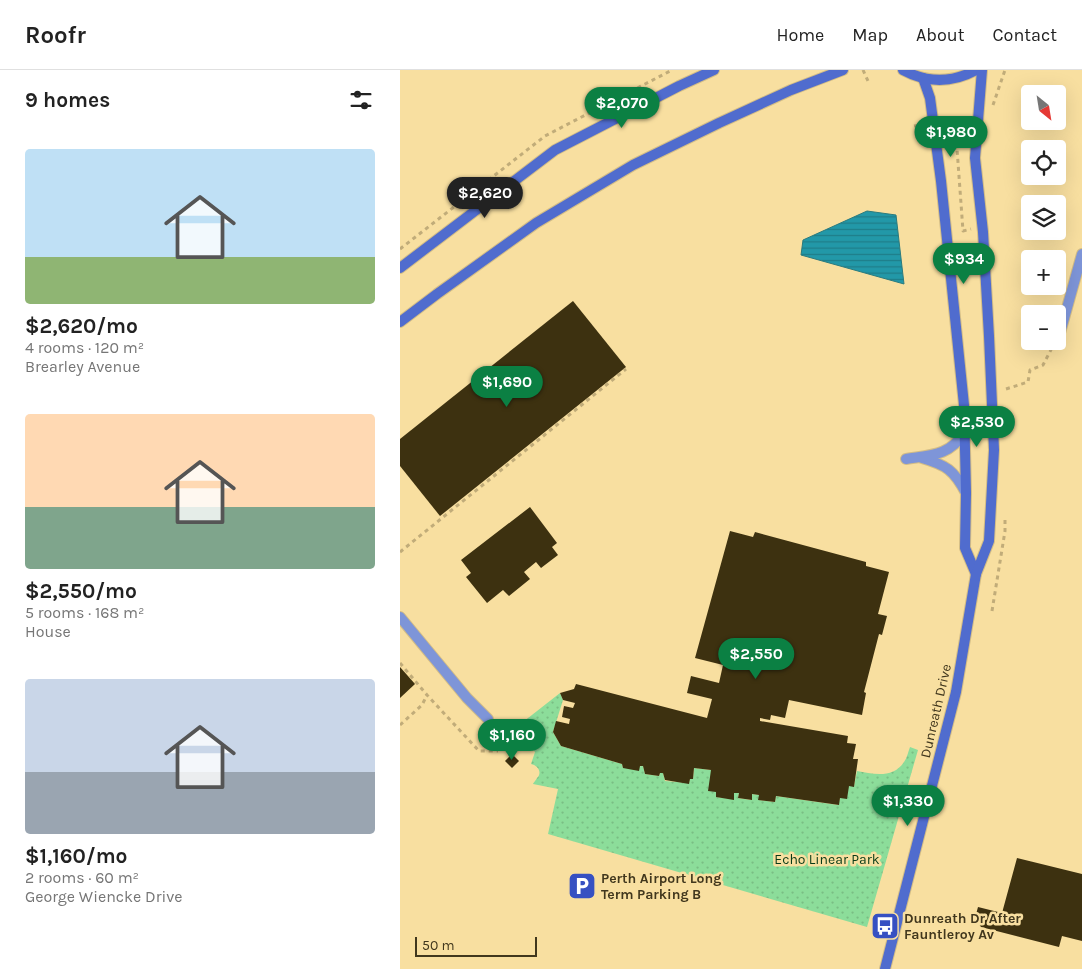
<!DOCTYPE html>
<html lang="en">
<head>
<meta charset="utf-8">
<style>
	body { margin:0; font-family:Karla,sans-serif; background:#f2f2f2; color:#222; height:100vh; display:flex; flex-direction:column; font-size:19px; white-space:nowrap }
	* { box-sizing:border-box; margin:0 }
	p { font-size:16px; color:#767676 }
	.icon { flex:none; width:28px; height:28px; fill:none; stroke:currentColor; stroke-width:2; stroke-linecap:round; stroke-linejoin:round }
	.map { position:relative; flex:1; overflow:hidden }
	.details { display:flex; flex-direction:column; background:#fff; width:400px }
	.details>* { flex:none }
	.needle { width:32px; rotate:150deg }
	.fabs { position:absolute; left:621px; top:15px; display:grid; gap:10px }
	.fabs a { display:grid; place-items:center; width:45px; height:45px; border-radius:5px; background:#fff; box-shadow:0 5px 20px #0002; font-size:25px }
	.scale { position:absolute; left:15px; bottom:12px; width:122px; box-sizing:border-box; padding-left:5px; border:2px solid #41371d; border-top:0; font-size:14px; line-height:18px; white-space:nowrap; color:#41371d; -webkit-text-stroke:4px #f8dfa0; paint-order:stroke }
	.price { position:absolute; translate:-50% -42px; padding:0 11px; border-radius:18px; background:#0b8043; color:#fff; font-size:16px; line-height:32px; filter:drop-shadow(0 1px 2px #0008) }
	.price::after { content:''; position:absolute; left:50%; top:30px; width:15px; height:11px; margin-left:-8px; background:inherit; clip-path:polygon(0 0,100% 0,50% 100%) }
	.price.current { background:#222; color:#fff }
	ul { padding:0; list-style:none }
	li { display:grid; align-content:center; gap:10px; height:265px; padding:0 25px }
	li span { display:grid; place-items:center; height:155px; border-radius:5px; color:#555 }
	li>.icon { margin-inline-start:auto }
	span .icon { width:90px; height:90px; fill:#fffc; stroke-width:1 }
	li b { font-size:21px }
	h2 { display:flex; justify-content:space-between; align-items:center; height:60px; padding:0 25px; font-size:21px }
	header { display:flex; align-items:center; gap:30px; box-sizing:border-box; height:70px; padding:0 25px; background:#fff; border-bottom:1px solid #e0e0e0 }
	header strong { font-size:24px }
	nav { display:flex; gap:28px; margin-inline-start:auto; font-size:18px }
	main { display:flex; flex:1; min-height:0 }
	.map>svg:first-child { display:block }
</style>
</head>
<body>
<header>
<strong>Roofr</strong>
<nav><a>Home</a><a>Map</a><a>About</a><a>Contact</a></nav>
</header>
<main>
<section class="details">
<h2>9 homes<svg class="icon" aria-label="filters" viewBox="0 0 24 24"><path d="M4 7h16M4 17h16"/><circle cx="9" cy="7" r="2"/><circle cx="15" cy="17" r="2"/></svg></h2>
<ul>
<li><span style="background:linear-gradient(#bfe0f5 70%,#8fb573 0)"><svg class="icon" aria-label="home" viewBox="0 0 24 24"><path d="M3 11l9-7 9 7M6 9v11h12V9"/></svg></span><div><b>$2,620/mo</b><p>4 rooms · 120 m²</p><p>Brearley Avenue</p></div></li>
<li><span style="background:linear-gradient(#ffd9b3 60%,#7fa58c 0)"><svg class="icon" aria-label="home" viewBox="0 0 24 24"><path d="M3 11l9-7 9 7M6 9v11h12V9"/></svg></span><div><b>$2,550/mo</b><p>5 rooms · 168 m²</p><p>House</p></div></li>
<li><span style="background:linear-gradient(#c9d6e8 60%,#9aa5b1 0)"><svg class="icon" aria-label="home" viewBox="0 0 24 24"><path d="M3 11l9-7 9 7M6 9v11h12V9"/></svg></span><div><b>$1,160/mo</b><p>2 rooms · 60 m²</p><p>George Wiencke Drive</p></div></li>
</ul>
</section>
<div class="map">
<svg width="682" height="899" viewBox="0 0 682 899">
	<defs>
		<pattern id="park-dots" width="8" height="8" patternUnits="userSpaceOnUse" patternTransform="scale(1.25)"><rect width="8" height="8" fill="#8cdd9a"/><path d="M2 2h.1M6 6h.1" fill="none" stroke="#7abe84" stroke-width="1.8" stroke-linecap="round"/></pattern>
		<pattern id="water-rules" width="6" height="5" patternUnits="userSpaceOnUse" patternTransform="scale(1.25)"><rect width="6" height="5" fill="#2298a8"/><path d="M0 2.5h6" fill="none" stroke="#1f7d88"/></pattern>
	</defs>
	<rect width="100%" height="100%" fill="#f8dfa0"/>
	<path fill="url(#park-dots)" d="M160 623 163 630 153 662 161 676 222 694 223 698 243 696 245 704 259 706 260 703H263L265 711 289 713 290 709H293L294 698 311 700 316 722V727L333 729 334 723H339L338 728 351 730 352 724 359 725V730L375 732 376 726 438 735 440 728 449 716H454L457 701C473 704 493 709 504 692 507 688 508 682 510 677L518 680 467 857 148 764 158 719 133 714C134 712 136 710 137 708 143 702 137 695 131 694L135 682 127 671 113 669 111 666 123 652Z"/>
	<path fill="url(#water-rules)" stroke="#2b7b7e" d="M467 141 496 145 504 214 401 185 403 170Z"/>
	<g fill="#3d3110">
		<path d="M173 231 226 297 40 446 0 396V369Z"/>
		<path d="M130 437 157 473 152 477 158 485 141 498 136 492 124 502 130 509 109 526 103 520 87 533 66 507 71 503 61 490Z"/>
		<path d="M330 461 353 467 355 462 466 492V496L489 502 478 544 487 546 482 565 479 564 464 622 466 623 462 645 389 630 385 648 371 645 370 650 360 648V651L448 666 447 673 456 674 453 689H458L454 717 449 716 447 729 440 728 439 735 376 726 375 732 358 730 359 725 352 724V730L338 728 339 723H334V730L316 727V722L308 721 311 700 294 698 293 709H290L289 714 265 710 263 703H260L259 706 245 704 243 696H240L239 701 223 698 222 694 161 676 153 662 156 651 169 654 170 649 162 647 164 636 173 638 175 633 163 630 160 623 174 619 176 614 307 648 312 629 287 623 291 606 319 613 323 595 295 588Z"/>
		<path d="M0 597 15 614 0 628Z"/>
		<path d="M112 684 119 691 112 698 105 691Z"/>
		<path d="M617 788 682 804V871L662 866 659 877 581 857 575 848 578 837 602 843Z"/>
	</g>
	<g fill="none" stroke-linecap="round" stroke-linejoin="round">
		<defs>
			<g id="lane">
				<path d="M522 388C546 395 554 400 566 423"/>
				<path d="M506 389C531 385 549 386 564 363"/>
			</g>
			<g id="street">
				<path d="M660 263 682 184"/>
				<path d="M0 547 67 628 88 649"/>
			</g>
			<g id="secondary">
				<path d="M503 0C527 13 552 13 576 0"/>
				<path d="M523 8 530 28 541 111 564 335 566 423 565 478 576 504"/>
				<path d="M0 198 155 80 279 16 314 0"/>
				<path d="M0 252 37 224 136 153 233 95 319 53 391 20 443 0"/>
				<path d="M485 899 556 622 576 504 589 471 594 380 589 266 583 162 575 88 582 0"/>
			</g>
		</defs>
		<use href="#lane" stroke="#d3bd86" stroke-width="12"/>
		<use href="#street" stroke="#d3bd86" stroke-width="12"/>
		<use href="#secondary" stroke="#d3bd86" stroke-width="12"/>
		<g stroke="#c1ac79" stroke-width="3" stroke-dasharray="4 4" stroke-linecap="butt">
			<path d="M463 0 468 11"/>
			<path d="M593 35 605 0"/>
			<path d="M545 52 555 51 563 161 571 159"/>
			<path d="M514 56 521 55"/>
			<path d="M0 179 145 66 272 0"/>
			<path d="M606 319 628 312 630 300 643 295 654 274"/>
			<path d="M0 482 226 299"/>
			<path d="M592 541 605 461V450"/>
			<path d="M0 593 27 625 79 681H98"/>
			<path d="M0 655 22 635 27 625"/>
		</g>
		<use href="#lane" stroke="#7e95d8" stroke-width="10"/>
		<use href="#street" stroke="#7e95d8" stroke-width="10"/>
		<use href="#secondary" stroke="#506cce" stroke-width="10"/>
	</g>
	<defs>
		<symbol id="parking-square" viewBox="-11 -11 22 22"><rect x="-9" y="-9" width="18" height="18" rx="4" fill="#3650c2" stroke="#f8dfa0"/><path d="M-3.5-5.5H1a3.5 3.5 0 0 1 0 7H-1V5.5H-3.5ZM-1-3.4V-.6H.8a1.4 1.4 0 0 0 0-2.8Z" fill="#fff"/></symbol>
		<symbol id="bus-square" viewBox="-11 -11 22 22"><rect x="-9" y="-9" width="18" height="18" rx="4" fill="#3650c2" stroke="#f8dfa0"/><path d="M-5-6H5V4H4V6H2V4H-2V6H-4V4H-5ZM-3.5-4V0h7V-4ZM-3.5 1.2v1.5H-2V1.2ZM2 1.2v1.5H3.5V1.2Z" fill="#fff"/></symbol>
	</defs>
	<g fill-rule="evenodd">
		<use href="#parking-square" x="166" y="800" width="32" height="32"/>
		<use href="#bus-square" x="469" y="840" width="32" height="32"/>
	</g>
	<g text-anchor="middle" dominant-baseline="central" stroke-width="5" stroke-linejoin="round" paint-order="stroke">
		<g font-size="14" fill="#41371d" stroke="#f8dfa0">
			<text transform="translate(536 641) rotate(-77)">Dunreath Drive</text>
		</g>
		<g font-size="14" fill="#083a17" stroke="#f8dfa0">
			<text x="427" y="789">Echo Linear Park</text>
		</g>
		<g font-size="14" font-weight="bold" fill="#41371d" stroke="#f8dfa0" text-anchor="start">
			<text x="201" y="808">Perth Airport Long<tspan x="201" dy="16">Term Parking B</tspan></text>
			<text x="504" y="848">Dunreath Dr After<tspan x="504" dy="16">Fauntleroy Av</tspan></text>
		</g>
	</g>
</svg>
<div class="fabs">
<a><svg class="needle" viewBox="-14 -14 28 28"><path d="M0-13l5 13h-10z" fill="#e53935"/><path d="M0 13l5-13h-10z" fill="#767676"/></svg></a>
<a><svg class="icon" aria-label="locate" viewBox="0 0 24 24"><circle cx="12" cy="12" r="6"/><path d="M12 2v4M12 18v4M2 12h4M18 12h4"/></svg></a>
<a><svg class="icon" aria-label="layers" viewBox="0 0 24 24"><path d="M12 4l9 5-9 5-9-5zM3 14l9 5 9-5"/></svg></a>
<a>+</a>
<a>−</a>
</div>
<div class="scale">50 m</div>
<b class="price" style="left:222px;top:59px">$2,070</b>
<b class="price" style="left:551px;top:88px">$1,980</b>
<b class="price current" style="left:85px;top:149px">$2,620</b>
<b class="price" style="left:564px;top:215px">$934</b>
<b class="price" style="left:107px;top:338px">$1,690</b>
<b class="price" style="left:577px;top:378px">$2,530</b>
<b class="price" style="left:356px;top:610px">$2,550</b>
<b class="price" style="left:112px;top:691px">$1,160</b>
<b class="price" style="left:508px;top:757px">$1,330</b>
</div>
</main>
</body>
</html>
